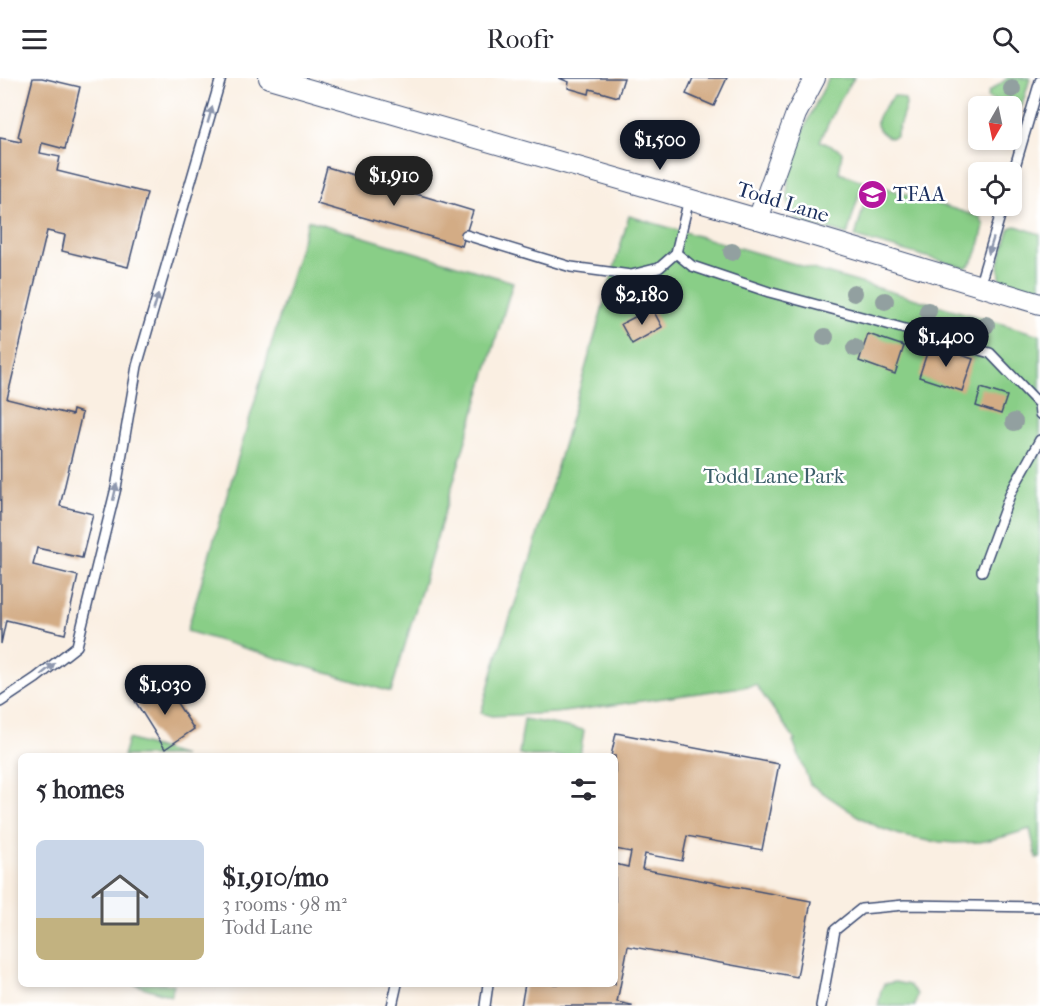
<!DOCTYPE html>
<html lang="en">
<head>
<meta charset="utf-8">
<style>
	body { margin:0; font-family:"IM FELL French Canon",serif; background:#f7f7f7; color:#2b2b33; height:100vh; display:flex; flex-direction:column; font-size:22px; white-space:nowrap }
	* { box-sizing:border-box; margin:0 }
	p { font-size:20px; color:#7c7c81 }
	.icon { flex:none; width:33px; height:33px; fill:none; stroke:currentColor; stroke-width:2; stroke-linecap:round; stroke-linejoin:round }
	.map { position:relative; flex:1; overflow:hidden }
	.sheet { position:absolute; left:18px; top:675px; width:600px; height:234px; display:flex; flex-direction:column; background:#fff; border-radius:9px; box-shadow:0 3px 9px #0003 }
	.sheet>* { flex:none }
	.needle { width:39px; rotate:189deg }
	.controls { position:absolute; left:968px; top:18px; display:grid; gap:12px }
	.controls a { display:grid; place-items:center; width:54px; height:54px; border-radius:9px; background:#fff; box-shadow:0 3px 9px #0003; font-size:30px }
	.price { position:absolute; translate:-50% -51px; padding:0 14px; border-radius:21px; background:#111827; color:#fff; font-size:20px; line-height:39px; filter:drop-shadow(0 2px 3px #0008) }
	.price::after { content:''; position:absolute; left:50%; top:36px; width:18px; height:14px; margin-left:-9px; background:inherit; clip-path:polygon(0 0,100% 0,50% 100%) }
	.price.on { background:#222; color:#fff }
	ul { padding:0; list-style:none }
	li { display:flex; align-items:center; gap:18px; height:150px; padding:0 18px }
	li+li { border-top:2px solid #e1e1e2 }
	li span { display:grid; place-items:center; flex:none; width:168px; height:120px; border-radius:9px; color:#555 }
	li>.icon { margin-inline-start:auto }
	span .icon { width:72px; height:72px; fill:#fffc; stroke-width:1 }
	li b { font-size:26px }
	h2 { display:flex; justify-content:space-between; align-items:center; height:72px; padding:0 18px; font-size:26px }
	header { display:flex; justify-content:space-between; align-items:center; height:78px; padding:0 18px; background:#fff; font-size:27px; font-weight:600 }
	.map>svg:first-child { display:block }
</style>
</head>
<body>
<header><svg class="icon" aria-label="menu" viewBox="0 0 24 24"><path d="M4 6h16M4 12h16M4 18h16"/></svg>Roofr<svg class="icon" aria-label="search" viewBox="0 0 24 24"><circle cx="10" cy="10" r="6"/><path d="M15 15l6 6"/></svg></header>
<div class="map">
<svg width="1040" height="928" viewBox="0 0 1040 928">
	<rect width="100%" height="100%" fill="#fff"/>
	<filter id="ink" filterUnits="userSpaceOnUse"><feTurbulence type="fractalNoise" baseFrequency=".0167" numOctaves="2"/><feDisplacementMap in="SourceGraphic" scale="12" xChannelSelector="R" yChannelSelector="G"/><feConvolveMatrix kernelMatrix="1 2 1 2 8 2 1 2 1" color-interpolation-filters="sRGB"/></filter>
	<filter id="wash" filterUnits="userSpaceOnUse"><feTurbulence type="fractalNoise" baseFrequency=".008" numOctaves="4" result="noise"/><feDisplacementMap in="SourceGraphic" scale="24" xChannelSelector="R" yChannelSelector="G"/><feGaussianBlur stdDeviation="1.35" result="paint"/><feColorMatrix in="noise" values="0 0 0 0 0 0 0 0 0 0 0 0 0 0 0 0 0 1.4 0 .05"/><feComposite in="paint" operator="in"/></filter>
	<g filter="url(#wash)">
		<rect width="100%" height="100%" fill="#faefe2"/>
		<g fill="#89ce87" stroke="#527e72" stroke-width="1.5">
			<path d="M829 0H854L839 23 820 63 840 72 842 75 839 95 863 103 847 157 797 142C768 111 813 31 829 0Z"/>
			<path d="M1008 0H1030L1022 28 1018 30 990 21 988 19 989 14Z"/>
			<path d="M894 18H897L905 21 906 27 896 58 890 60C865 47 881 33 894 18Z"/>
			<path d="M870 105 980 139 984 148C980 162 978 181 966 190L855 159Z"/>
			<path d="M629 138 1040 257V780L1037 781 1030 751 1003 759 980 764 955 765 929 763 903 758 880 750 856 737 810 706 793 663 795 662 756 607 556 635 492 638 481 635 498 575 532 476Z"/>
			<path d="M308 142 513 204 391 614 187 553Z"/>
			<path d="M1016 148 1040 156V212L1000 201 999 184 1009 152 1012 149Z"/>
			<path d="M524 641 584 652 580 678H529L519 676Z"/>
			<path d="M128 661 184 678H123Z"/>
			<path d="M895 904 909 907 917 916 915 928H878L881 912 884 906Z"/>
			<path d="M133 906H174L171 918Z"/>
		</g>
		<g id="blocks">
			<g fill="#d3ac85">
				<path d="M33 0H42L80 9 65 71 42 65 40 75 60 79 57 93 147 115 128 189 62 173 65 157 47 153 7 321 72 337 73 332 82 335 60 428 93 436 82 480 37 470 33 487 78 498 65 556 6 542 1 566 0 60 21 64V61L18 59Z"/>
				<path d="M559 0H624L618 19 590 11 589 16 568 10 569 4Z"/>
				<path d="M693 0H727L714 28 686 16Z"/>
				<path d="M327 89 473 133 462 168 317 126Z"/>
				<path d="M652 230 662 249 632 266 621 246Z"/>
				<path d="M868 256 904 268 895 296 859 283Z"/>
				<path d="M930 266 973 281 962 313 919 299Z"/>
				<path d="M981 310 1007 318 1001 336 976 328Z"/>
				<path d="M164 605 194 651 165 671 135 623Z"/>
				<path d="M616 655 779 686 762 772 687 758 682 783 645 776 642 791 811 823 797 899 628 868 617 924 632 927V928H521L525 906H615V786L628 789 631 774 615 771V678H611Z"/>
			</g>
		</g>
	</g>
	<g filter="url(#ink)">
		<use href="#blocks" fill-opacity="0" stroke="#3c4c72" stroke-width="1.5"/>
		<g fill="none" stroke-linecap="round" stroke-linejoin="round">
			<defs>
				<g id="lane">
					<path d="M1011 102 1040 3"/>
					<path d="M466 157 571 189 631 197 659 190 676 175 689 121"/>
					<path d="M676 175 692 188 769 214 873 242 990 275 1039 326"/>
					<path d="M979 209 1003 128"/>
					<path d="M1040 321 1039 326 1040 336"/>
					<path d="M982 493 1011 414 1040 362"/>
					<path d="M0 624 36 600 77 568 116 410 137 288 221 0"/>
					<path d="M392 928 397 906"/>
					<path d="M485 928 488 906"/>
					<path d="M821 928 835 852 861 831 904 827 1040 829"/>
				</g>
				<g id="street">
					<path d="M269 0 758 141 1040 226"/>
					<path d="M758 141 796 36 815 0"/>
				</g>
			</defs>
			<use href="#lane" stroke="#3c4c72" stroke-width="12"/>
			<use href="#street" stroke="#3c4c72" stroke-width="22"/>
			<use href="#lane" stroke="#fff" stroke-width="9"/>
			<use href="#street" stroke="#fff" stroke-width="20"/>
		</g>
		<g fill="#92a0a0">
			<circle cx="1012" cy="11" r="9"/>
			<circle cx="732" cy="174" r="9"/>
			<circle cx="854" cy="215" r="9"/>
			<circle cx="885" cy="223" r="9"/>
			<circle cx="928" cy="233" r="9"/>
			<circle cx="986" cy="247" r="9"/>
			<circle cx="825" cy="259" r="9"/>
			<circle cx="855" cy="270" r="9"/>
			<circle cx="1014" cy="344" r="9"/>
		</g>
		<defs><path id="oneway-solid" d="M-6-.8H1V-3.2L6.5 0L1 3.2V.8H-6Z" transform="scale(1.5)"/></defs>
		<g fill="#8d97ae">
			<use href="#oneway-solid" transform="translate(210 37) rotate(-74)"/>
			<use href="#oneway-solid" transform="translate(991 168) rotate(107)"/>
			<use href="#oneway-solid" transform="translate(156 224) rotate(-74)"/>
			<use href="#oneway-solid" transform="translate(115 414) rotate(-77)"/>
			<use href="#oneway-solid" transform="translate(48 591) rotate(-39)"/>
		</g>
	</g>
	<defs>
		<symbol id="school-disc" viewBox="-11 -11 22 22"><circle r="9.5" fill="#b5179e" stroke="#fff"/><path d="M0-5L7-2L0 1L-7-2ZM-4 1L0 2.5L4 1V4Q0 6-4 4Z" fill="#fff"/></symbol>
	</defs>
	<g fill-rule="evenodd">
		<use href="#school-disc" x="856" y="100" width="33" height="33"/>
	</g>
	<g text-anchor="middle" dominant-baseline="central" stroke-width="5" stroke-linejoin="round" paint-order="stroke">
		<g font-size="21" fill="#1b2f5e" stroke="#fff" text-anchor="start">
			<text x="893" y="116">TFAA</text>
		</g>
		<g font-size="21" fill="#1b2f5e" stroke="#fff">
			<text transform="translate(783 124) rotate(17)">Todd Lane</text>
		</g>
		<g font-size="21" fill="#3c5f6a" stroke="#fff">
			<text x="774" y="398">Todd Lane Park</text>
		</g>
	</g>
</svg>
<div class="controls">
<a><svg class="needle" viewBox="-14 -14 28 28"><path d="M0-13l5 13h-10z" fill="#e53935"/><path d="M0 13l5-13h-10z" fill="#7c7c81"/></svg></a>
<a><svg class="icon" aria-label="locate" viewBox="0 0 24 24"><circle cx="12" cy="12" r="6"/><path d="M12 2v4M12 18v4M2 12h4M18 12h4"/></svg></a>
</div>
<b class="price" style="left:660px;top:93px">$1,500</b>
<b class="price on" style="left:394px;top:129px">$1,910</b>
<b class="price" style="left:642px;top:248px">$2,180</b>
<b class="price" style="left:946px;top:290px">$1,400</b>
<b class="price" style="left:165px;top:638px">$1,030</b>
<section class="sheet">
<h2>5 homes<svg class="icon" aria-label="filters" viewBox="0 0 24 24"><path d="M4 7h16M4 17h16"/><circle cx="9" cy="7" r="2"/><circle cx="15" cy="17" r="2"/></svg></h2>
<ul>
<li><span style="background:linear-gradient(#c9d6e8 65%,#c2b280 0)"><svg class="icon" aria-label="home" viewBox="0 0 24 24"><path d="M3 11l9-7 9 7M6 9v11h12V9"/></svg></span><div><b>$1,910/mo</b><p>3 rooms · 98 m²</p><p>Todd Lane</p></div></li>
</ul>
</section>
</div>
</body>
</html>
